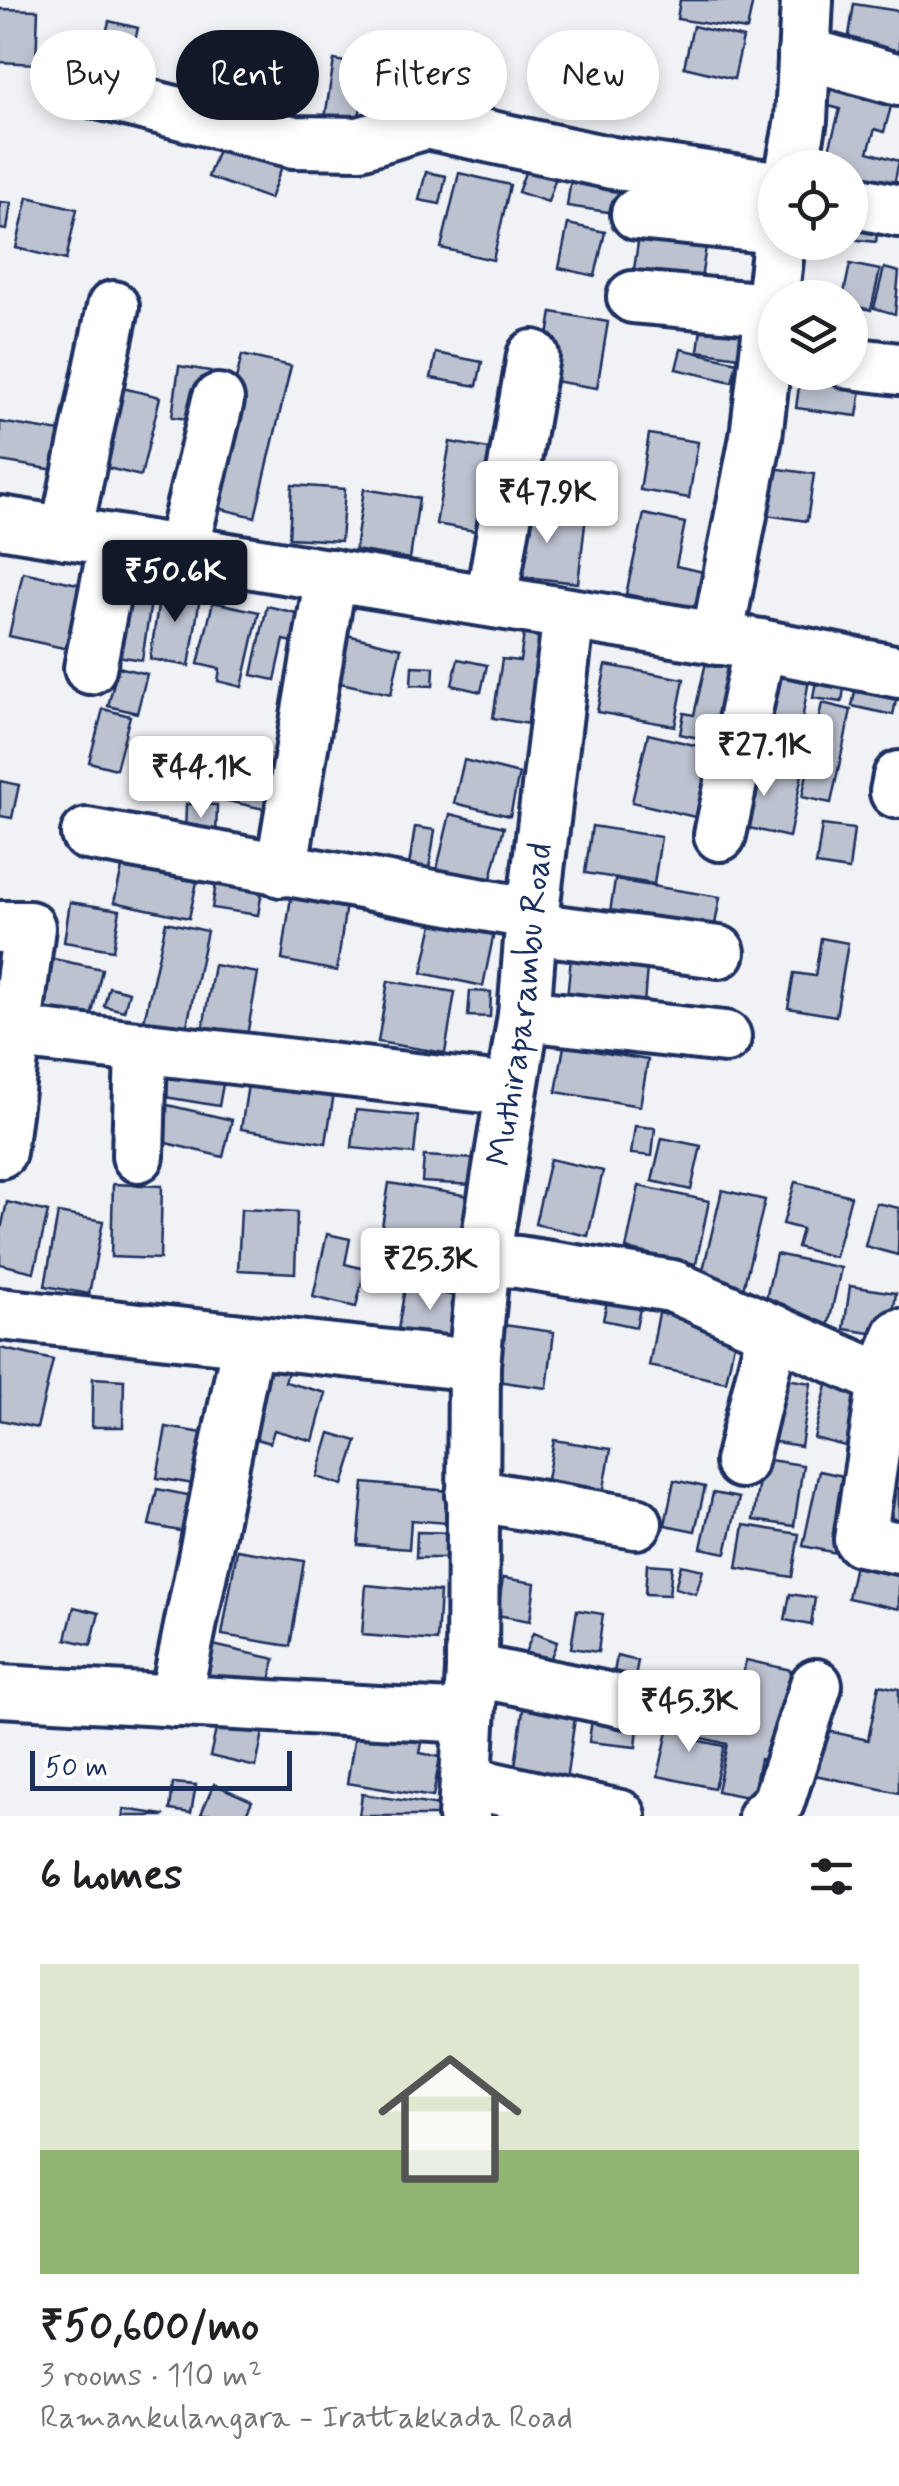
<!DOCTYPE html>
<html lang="en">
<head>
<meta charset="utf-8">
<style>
	body { margin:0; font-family:Mynerve,sans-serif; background:#f6f6f6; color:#202124; height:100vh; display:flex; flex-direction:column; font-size:38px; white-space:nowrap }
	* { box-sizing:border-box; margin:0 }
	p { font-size:32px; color:#757577 }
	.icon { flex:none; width:55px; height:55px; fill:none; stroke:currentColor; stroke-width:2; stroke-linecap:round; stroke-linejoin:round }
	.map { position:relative; height:1816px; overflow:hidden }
	.panel { display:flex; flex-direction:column; background:#fff; flex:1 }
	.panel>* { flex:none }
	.banner { position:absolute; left:30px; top:30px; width:840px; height:90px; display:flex; gap:20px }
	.fabs { position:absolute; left:758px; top:150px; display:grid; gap:20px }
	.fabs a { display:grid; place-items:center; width:110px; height:110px; border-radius:50%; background:#fff; box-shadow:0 5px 15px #0003; font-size:50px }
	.scale { position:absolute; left:30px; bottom:25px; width:262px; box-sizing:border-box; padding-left:10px; border:5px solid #1b2f5e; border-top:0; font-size:28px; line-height:35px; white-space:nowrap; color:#1b2f5e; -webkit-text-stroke:8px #fff; paint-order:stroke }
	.price { position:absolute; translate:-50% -85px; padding:0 22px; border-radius:10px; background:#fff; color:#222; font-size:32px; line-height:65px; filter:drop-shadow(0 2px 5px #0008) }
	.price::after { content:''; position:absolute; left:50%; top:60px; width:30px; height:22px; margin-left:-15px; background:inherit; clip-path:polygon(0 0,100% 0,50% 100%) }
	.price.current { background:#111827; color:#fff }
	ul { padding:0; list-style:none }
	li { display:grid; align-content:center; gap:20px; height:530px; padding:0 40px }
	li+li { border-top:2px solid #e0e0e0 }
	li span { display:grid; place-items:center; height:310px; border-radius:0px; color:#555 }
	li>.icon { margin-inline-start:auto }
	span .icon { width:180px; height:180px; fill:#fffc; stroke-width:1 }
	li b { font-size:42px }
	h2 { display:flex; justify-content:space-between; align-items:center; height:120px; padding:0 40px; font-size:42px }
	.pill { padding:0 35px; border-radius:45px; background:#fff; box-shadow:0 5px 15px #0003; font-size:35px; line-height:90px }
	.pill.current { background:#111827; color:#fff }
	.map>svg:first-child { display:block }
</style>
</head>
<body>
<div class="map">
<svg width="899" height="1816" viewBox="0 0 899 1816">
	<rect width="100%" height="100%" fill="#f1f2f5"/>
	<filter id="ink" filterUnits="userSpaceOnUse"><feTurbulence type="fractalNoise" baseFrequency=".01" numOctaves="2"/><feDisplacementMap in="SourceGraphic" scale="20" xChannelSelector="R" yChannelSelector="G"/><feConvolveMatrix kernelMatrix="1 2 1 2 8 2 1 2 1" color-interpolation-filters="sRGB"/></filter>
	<g filter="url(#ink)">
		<g fill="#bcc2d0" stroke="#1b2f5e" stroke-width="2.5">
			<path d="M680 0H753L747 30 677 19Z"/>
			<path d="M854 4 899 11V62L846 54Z"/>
			<path d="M0 9 38 10 36 64 0 62Z"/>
			<path d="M109 21 138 28 128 70 99 64Z"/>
			<path d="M693 26 743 38 734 79 684 67Z"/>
			<path d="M334 60 368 66 358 123 325 118Z"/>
			<path d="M834 75 895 92 884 132 875 129 868 152 899 161 891 199 850 187V168H824L840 109 825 105Z"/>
			<path d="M223 136 285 158 270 199 208 177Z"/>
			<path d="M527 167 556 177 548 202 518 192Z"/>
			<path d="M572 171 620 178 615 213 567 206Z"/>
			<path d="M426 172 446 176 440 204 419 200Z"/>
			<path d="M459 173 510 185 493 260 441 248Z"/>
			<path d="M28 197 77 209 66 260 16 248Z"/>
			<path d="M0 202 11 203 7 230 0 229Z"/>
			<path d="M850 214 879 218 876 242 850 239Z"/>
			<path d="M568 224 605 232 595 276 559 268Z"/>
			<path d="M640 229 707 240 700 286 633 276Z"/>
			<path d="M850 264 880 270 871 310 850 305V298H843Z"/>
			<path d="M884 268 899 272 895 314 874 308Z"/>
			<path d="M552 312 608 322 597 388 541 379Z"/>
			<path d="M703 313 744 319 739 357 698 351Z"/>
			<path d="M850 313 865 316 860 352 850 351Z"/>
			<path d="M681 349 737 362 732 382 676 369Z"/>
			<path d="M436 353 482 362 477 386 431 378Z"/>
			<path d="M242 355 291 366 255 517 205 505Z"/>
			<path d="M179 366 210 371 203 421 172 417Z"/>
			<path d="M864 370 857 416 796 408 801 372Z"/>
			<path d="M110 385 160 397 141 476 91 464Z"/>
			<path d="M0 422 61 432 55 470 0 461Z"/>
			<path d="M649 434 698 442 689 498 640 490Z"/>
			<path d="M450 442 500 451 486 533 436 524Z"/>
			<path d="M759 466 814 474 807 521 752 513Z"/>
			<path d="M531 473 548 474V492H531Z"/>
			<path d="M292 485 345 489 341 541 289 538Z"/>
			<path d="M364 489 419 498 410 559 355 550Z"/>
			<path d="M516 508 586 516 578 583 508 575Z"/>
			<path d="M644 514 685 523 676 566 708 573 700 610 626 594Z"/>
			<path d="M158 560 179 562 177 586 155 583Z"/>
			<path d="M23 572 91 587 77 651 9 636Z"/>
			<path d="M111 576 154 582 142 660 99 653Z"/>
			<path d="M161 586 201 591 189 666 150 659Z"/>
			<path d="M213 602 259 612 242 687 218 681 220 669 198 664Z"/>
			<path d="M267 606 313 617 306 645 284 640 275 680 252 675Z"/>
			<path d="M526 620 551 624 536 725 493 718 502 659 520 661Z"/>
			<path d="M347 635 401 648 391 694 336 682Z"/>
			<path d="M709 649 750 658 717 742 680 734 684 713 694 715Z"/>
			<path d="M458 659 487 665 481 692 452 685Z"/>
			<path d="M764 660 811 668 797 749 751 742Z"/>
			<path d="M606 665 684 679 675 726 597 712Z"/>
			<path d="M412 666 434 667 433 686 411 685Z"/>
			<path d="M118 667 147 674 137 713 108 706Z"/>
			<path d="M818 669 846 674 842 702 813 698Z"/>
			<path d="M857 682 898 691 893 715 852 706Z"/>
			<path d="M822 703 851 710 831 803 802 797Z"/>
			<path d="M103 709 130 716 116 769 89 762Z"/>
			<path d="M648 734 732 754 716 822 632 802Z"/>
			<path d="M224 755 286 768 277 812 215 798Z"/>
			<path d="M464 760 519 774 510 816 454 803Z"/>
			<path d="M740 761 802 775 789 837 727 823Z"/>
			<path d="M0 781 19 785 12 818 0 816Z"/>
			<path d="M186 804 217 805 216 837 185 836Z"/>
			<path d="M450 814 504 827 486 898 433 885Z"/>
			<path d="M822 825 854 829 849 870 816 865Z"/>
			<path d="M592 826 661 837 654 884 585 873Z"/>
			<path d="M415 827 435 830 428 875 408 872Z"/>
			<path d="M125 856 199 873 189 918 114 902Z"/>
			<path d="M218 871 264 879 258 915 212 908Z"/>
			<path d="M615 880 720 897 712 941 608 925Z"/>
			<path d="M292 889 346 903 337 971 282 960Z"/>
			<path d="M70 902 120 910 113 950 64 942Z"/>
			<path d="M437 906 497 918 483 986 422 973Z"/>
			<path d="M166 922 207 931 186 1030 144 1021Z"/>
			<path d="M821 938 848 943 836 1016 788 1008 794 973 815 976Z"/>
			<path d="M572 947 648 954 644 1004 566 1008Z"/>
			<path d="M29 954 102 969 86 1041 13 1026Z"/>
			<path d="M214 965 258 973 244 1053 200 1045Z"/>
			<path d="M388 981 455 992 445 1053 378 1042Z"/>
			<path d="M109 987 129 992 124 1011 104 1006Z"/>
			<path d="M470 991 491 992 490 1017 468 1016Z"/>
			<path d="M156 1045 228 1057 219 1106 147 1094Z"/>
			<path d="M564 1046 648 1060 640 1106 556 1092Z"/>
			<path d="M250 1072 335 1087 326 1143 241 1129Z"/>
			<path d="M159 1103 232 1120 223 1157 150 1139Z"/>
			<path d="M356 1110 418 1116 414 1154 352 1148Z"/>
			<path d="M635 1126 655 1128 652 1156 631 1154Z"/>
			<path d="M662 1138 701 1146 691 1190 652 1181Z"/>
			<path d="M424 1156 476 1159 474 1185 422 1182Z"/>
			<path d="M550 1159 603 1171 588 1236 535 1224Z"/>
			<path d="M795 1182 851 1196 835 1257 797 1247 802 1229 783 1224Z"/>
			<path d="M389 1183 470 1196 460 1258 379 1245Z"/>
			<path d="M113 1184 162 1186 160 1259 111 1257Z"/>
			<path d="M639 1186 709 1201 696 1264 626 1249Z"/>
			<path d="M722 1190 765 1200 741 1297 699 1287Z"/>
			<path d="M7 1202 48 1212 34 1272 0 1264V1234Z"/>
			<path d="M876 1203 899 1208 898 1255 865 1246Z"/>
			<path d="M241 1209 297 1212 295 1273 238 1270Z"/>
			<path d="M58 1213 103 1221 89 1294 45 1286Z"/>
			<path d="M327 1234 350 1239 345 1264 365 1269 356 1307 313 1297Z"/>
			<path d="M776 1254 841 1268 827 1332 762 1317Z"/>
			<path d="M611 1283 644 1291 636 1327 603 1320Z"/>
			<path d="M850 1286 896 1293 890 1336 844 1329Z"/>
			<path d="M405 1287 462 1297 455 1339 398 1330Z"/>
			<path d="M659 1313 737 1329 726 1382 649 1366Z"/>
			<path d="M504 1325 554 1332 547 1388 496 1381Z"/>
			<path d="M0 1348 53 1360 37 1428 0 1420Z"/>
			<path d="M252 1362 288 1372 285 1382 326 1393 313 1441 274 1430 270 1443 233 1432Z"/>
			<path d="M831 1369 875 1380 857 1449 814 1438Z"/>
			<path d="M768 1376 811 1383 801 1446 757 1439Z"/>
			<path d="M93 1378 124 1380 123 1427H92Z"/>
			<path d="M166 1427 221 1436 212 1487 157 1478Z"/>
			<path d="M330 1433 357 1441 343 1485 317 1477Z"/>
			<path d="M554 1440 611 1449 601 1505 544 1496Z"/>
			<path d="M762 1459 803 1465 794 1526 753 1520Z"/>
			<path d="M819 1471 857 1479 841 1554 803 1546Z"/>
			<path d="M674 1480 705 1487 695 1531 665 1525Z"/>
			<path d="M364 1483 449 1491 447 1523 411 1520 409 1549 358 1545Z"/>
			<path d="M884 1485 899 1488V1542L873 1536Z"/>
			<path d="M157 1489 202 1498 195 1534 149 1525Z"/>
			<path d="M713 1493 739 1498 726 1553 701 1548Z"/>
			<path d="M744 1525 799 1534 792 1577 737 1568Z"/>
			<path d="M417 1532 460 1533 459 1558H416Z"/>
			<path d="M859 1545 899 1554V1609L848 1598Z"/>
			<path d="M237 1550 304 1561 290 1646 222 1635Z"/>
			<path d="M647 1564 672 1566 669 1595 645 1594Z"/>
			<path d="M681 1565 703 1570 696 1594 675 1588Z"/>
			<path d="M503 1578 535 1583 530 1621 497 1615Z"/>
			<path d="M366 1585 440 1592 437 1641 362 1635Z"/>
			<path d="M790 1594 815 1598 811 1625 785 1620Z"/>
			<path d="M74 1607 99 1613 91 1645 66 1639Z"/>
			<path d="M577 1610 603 1614 598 1652 571 1648Z"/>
			<path d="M533 1633 557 1642 547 1667 523 1658Z"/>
			<path d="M213 1645 275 1659 264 1707 268 1708 256 1767 210 1756 223 1699 202 1695Z"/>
			<path d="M617 1656 638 1661 632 1693 611 1689Z"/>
			<path d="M746 1660 791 1670 771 1762 760 1759 752 1798 717 1791 727 1744 698 1737 704 1710 734 1717Z"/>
			<path d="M879 1685 899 1689V1793L815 1775 824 1730 868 1740Z"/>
			<path d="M524 1703 576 1711 566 1781 514 1773Z"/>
			<path d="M594 1703 640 1709 636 1747 589 1742Z"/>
			<path d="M359 1711 426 1722 420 1753 440 1757 433 1797 347 1783Z"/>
			<path d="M672 1713 695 1718 690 1739 724 1746 714 1788 658 1776Z"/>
			<path d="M173 1783 196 1785 191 1813 170 1810Z"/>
			<path d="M214 1784 252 1801 245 1816 201 1814Z"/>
			<path d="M362 1794 453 1808 451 1816H359Z"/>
			<path d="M124 1809 164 1815V1816H123Z"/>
		</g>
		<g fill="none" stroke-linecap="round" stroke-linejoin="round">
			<defs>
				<g id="minor">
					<path d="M804 53 899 80"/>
					<path d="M91 91 294 142 360 143 426 123 612 163 775 187"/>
					<path d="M792 168 801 120 807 0"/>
					<path d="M850 201 899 211"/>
					<path d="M637 214 775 228"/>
					<path d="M633 297 769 309"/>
					<path d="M850 363 899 369"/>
					<path d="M0 522 760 645 899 672"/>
					<path d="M66 533 113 307"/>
					<path d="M182 550 218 400"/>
					<path d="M491 601 533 356"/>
					<path d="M717 639 756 437 779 242"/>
					<path d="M90 668 115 541"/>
					<path d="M896 792 899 777"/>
					<path d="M87 834 534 914"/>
					<path d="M720 835 760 645"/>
					<path d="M281 871 331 575"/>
					<path d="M0 927H29L0 1152"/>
					<path d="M531 928 719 952"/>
					<path d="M524 1015 725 1037"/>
					<path d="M16 1033 511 1090"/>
					<path d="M138 1156 141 1049"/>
					<path d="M484 1260 518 1262 672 1286 899 1386"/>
					<path d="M0 1314 474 1365"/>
					<path d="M899 1335 884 1380 860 1540 899 1548"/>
					<path d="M741 1462 773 1330"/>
					<path d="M472 1495 636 1523"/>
					<path d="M472 1670 626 1702"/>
					<path d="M0 1691 469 1717"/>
					<path d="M175 1701 248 1341"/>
					<path d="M466 1782 620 1816"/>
					<path id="s1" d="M464 1816 472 1670 474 1365 484 1260 524 1015 531 928 569 614"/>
					<path d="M764 1816 778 1803 816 1685"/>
				</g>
			</defs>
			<use href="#minor" stroke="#1b2f5e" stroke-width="58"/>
			<use href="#minor" stroke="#fff" stroke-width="50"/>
		</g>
	</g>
	<g text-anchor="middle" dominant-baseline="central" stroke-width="9" stroke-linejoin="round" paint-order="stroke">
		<g font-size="35" fill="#1b2f5e" stroke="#fff">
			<text stroke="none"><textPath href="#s1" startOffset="815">Muthiraparambu Road</textPath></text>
		</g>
	</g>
</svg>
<div class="fabs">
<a><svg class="icon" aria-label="locate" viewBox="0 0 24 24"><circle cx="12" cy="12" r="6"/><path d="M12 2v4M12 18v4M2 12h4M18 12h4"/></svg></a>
<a><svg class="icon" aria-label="layers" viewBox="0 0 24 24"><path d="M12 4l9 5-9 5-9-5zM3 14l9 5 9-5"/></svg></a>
</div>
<div class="scale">50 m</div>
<b class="price" style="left:547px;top:546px">₹47.9K</b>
<b class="price current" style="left:175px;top:625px">₹50.6K</b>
<b class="price" style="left:764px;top:799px">₹27.1K</b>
<b class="price" style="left:201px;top:821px">₹44.1K</b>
<b class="price" style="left:430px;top:1313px">₹25.3K</b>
<b class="price" style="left:689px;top:1755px">₹45.3K</b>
<div class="banner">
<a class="pill">Buy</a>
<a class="pill current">Rent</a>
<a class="pill">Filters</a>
<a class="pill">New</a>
</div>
</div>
<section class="panel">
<h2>6 homes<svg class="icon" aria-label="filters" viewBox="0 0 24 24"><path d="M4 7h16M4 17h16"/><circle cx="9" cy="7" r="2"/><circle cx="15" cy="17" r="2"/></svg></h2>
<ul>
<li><span style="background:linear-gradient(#dfe7d0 60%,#8fb573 0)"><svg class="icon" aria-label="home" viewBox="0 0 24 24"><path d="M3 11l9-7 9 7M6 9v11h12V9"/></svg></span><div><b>₹50,600/mo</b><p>3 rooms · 110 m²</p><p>Ramankulangara - Irattakkada Road</p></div></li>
</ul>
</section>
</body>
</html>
